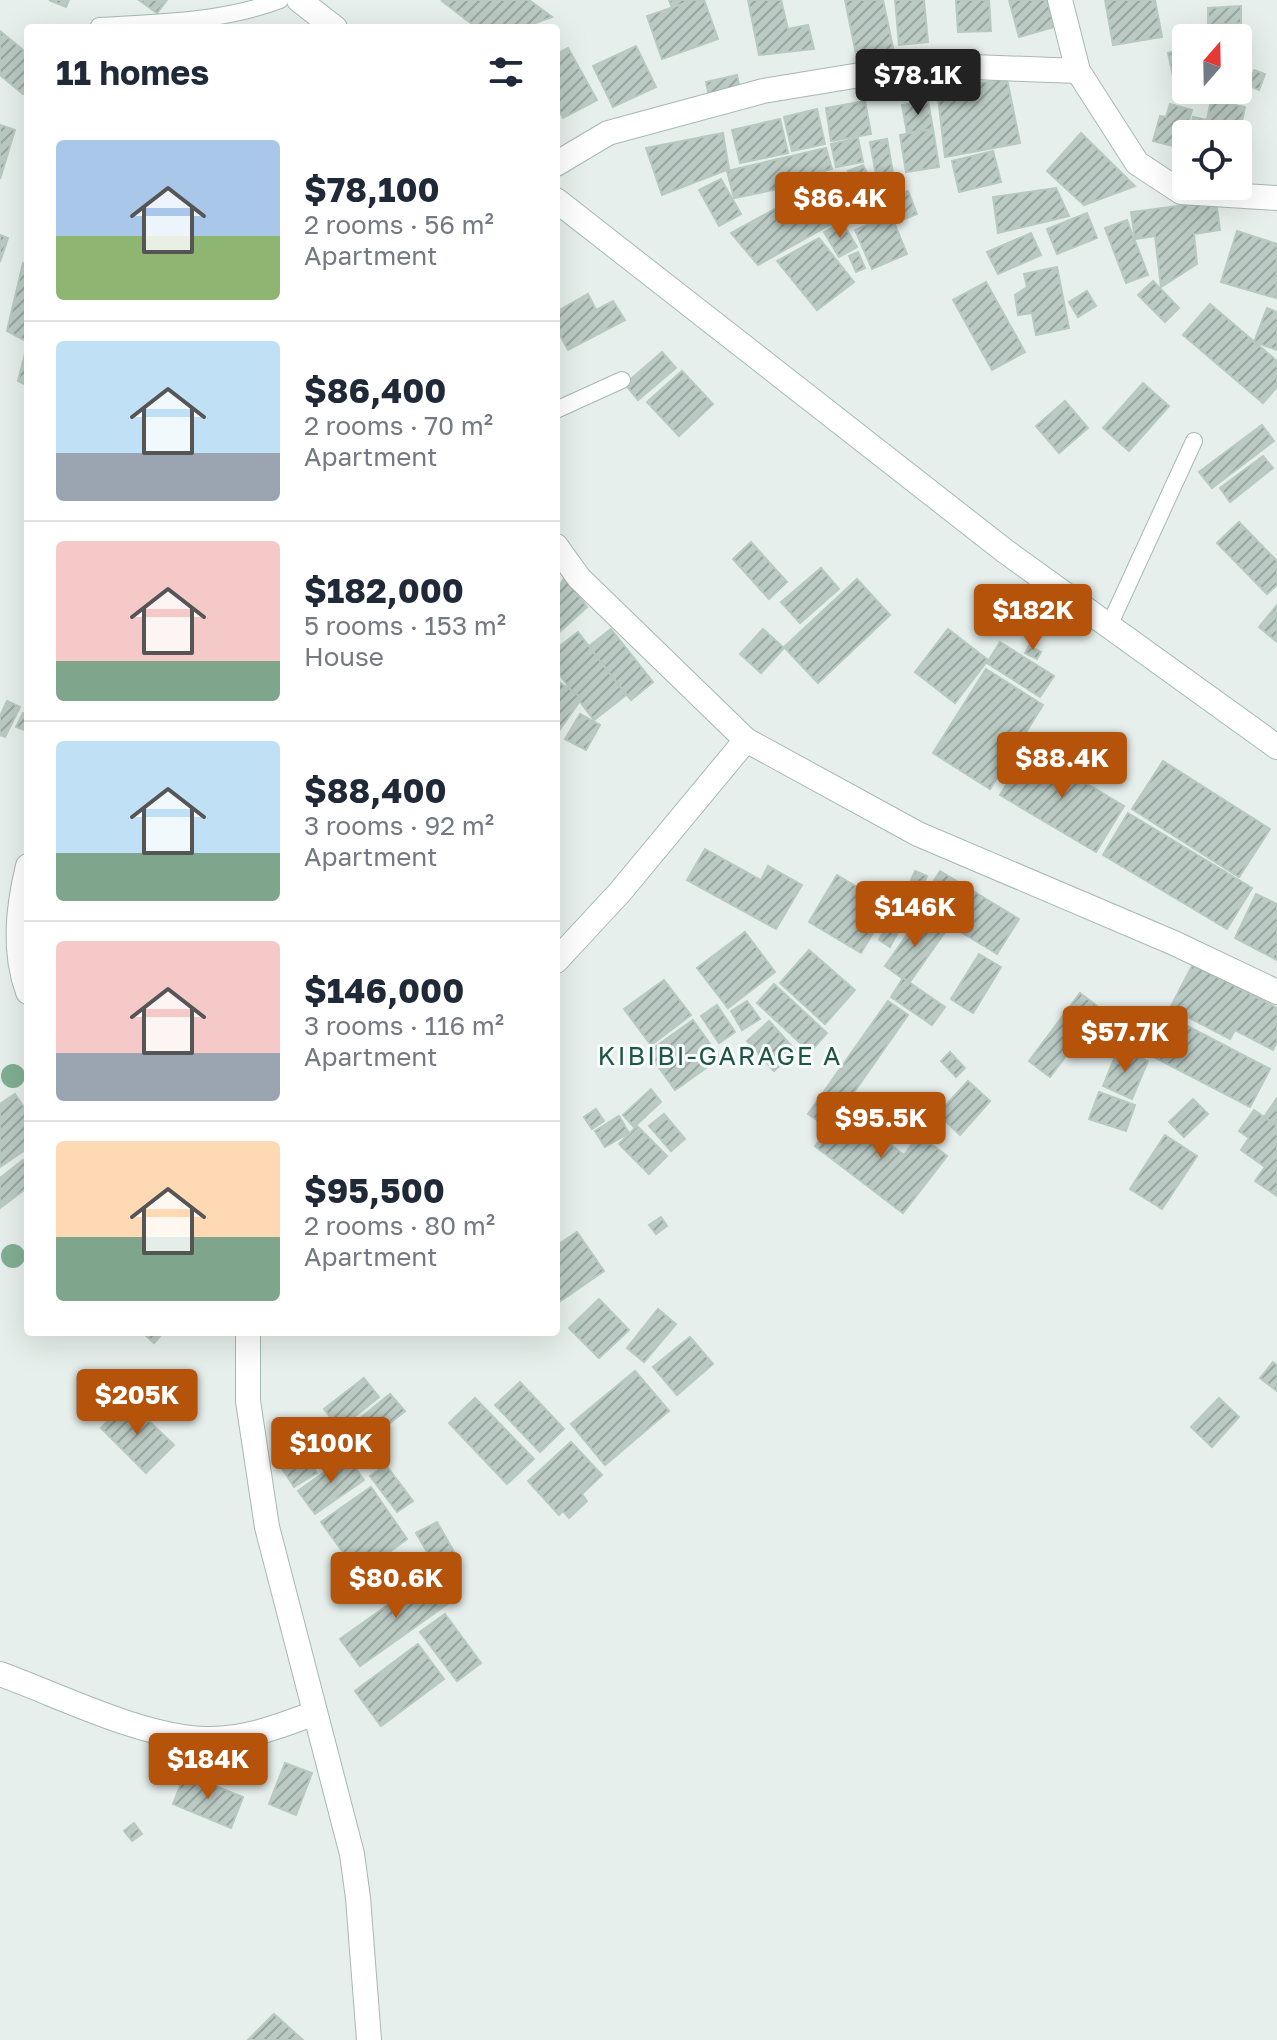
<!DOCTYPE html>
<html lang="en">
<head>
<meta charset="utf-8">
<style>
	body { margin:0; font-family:"Golos Text",sans-serif; background:#f6f6f7; color:#1f2937; height:100vh; display:flex; flex-direction:column; font-size:30px; white-space:nowrap }
	* { box-sizing:border-box; margin:0 }
	p { font-size:26px; color:#747a83 }
	.icon { flex:none; width:44px; height:44px; fill:none; stroke:currentColor; stroke-width:2; stroke-linecap:round; stroke-linejoin:round }
	.map { position:relative; flex:1; overflow:hidden }
	.drawer { position:absolute; left:24px; top:24px; width:536px; height:1312px; display:flex; flex-direction:column; background:#fff; border-radius:8px; box-shadow:0 8px 32px #0002 }
	.drawer>* { flex:none }
	.needle { width:52px; rotate:20deg }
	.fabs { position:absolute; left:1172px; top:24px; display:grid; gap:16px }
	.fabs a { display:grid; place-items:center; width:80px; height:80px; border-radius:8px; background:#fff; box-shadow:0 8px 32px #0002; font-size:40px }
	.price { position:absolute; translate:-50% -68px; padding:0 18px; border-radius:8px; background:#b45309; color:#fff; font-size:26px; line-height:52px; filter:drop-shadow(0 2px 4px #0008) }
	.price::after { content:''; position:absolute; left:50%; top:48px; width:24px; height:18px; margin-left:-12px; background:inherit; clip-path:polygon(0 0,100% 0,50% 100%) }
	.price.on { background:#222; color:#fff }
	ul { padding:0; list-style:none }
	li { display:flex; align-items:center; gap:24px; height:200px; padding:0 32px }
	li+li { border-top:2px solid #e0e1e3 }
	li span { display:grid; place-items:center; flex:none; width:224px; height:160px; border-radius:8px; color:#555 }
	li>.icon { margin-inline-start:auto }
	span .icon { width:96px; height:96px; fill:#fffc; stroke-width:1 }
	li b { font-size:34px }
	h2 { display:flex; justify-content:space-between; align-items:center; height:96px; padding:0 32px; font-size:34px }
	.map>svg:first-child { display:block }
</style>
</head>
<body>
<div class="map">
<svg width="1277" height="2040" viewBox="0 0 1277 2040">
	<defs>
		<pattern id="building-hatch" width="6" height="6" patternUnits="userSpaceOnUse" patternTransform="scale(2)"><rect width="6" height="6" fill="#bbcac4"/><path d="M-1 1l2-2M0 6l6-6M5 7l2-2" fill="none" stroke="#98a6a0"/></pattern>
	</defs>
	<rect width="100%" height="100%" fill="#e6efeb"/>
	<g fill="url(#building-hatch)" stroke="#b8c9c2" stroke-width="2">
		<path d="M49 0H69L66 7Z"/>
		<path d="M139 0H167L157 13Z"/>
		<path d="M444 0H529L552 17 522 28H477L442 1Z"/>
		<path d="M669 0H694L672 8Z"/>
		<path d="M694 0H704L718 39 662 59 647 16Z"/>
		<path d="M748 0H781L788 29 808 25 814 49 759 55Z"/>
		<path d="M845 0H883L894 52 857 59Z"/>
		<path d="M895 0H924L928 42 899 45Z"/>
		<path d="M956 0H989L991 31 958 32Z"/>
		<path d="M1009 0H1047L1054 27 1019 37Z"/>
		<path d="M1105 0H1155L1162 37 1113 45Z"/>
		<path d="M1241 6V23L1208 25V8Z"/>
		<path d="M1229 28 1231 38H1186V89H1184L1180 75 1173 76 1168 53 1176 51 1173 39Z"/>
		<path d="M0 31 28 54V87L23 94 0 75Z"/>
		<path d="M636 46 656 87 613 107 593 66Z"/>
		<path d="M568 48 597 100 563 118 556 105V54Z"/>
		<path d="M1254 70 1265 74 1259 90 1249 86Z"/>
		<path d="M737 75 740 90 709 96 706 82Z"/>
		<path d="M1007 79 1020 143 945 157 937 89Z"/>
		<path d="M1211 100 1245 107 1238 141V134H1189L1193 117 1207 120Z"/>
		<path d="M865 101 871 134 831 141 826 108Z"/>
		<path d="M928 101 933 129 907 133 902 105Z"/>
		<path d="M1170 104 1192 110 1181 148 1153 141 1160 116 1166 117Z"/>
		<path d="M817 109 825 144 792 151 784 117Z"/>
		<path d="M780 119 788 153 740 163 732 130Z"/>
		<path d="M0 125 15 130 0 179Z"/>
		<path d="M933 129 939 167 906 172 900 135Z"/>
		<path d="M723 133 729 169 662 195 646 148Z"/>
		<path d="M1081 133 1135 186 1084 205 1047 171Z"/>
		<path d="M858 138 863 162 836 167 831 144Z"/>
		<path d="M887 139 893 173 876 175 870 142Z"/>
		<path d="M826 148 832 169 801 177 803 184 734 198 727 171Z"/>
		<path d="M993 151 1001 182 959 192 952 161Z"/>
		<path d="M863 165 870 179 855 186 848 171Z"/>
		<path d="M839 174 858 209 758 265 731 233Z"/>
		<path d="M721 179 741 214 719 226 699 190Z"/>
		<path d="M890 179 895 194 882 199 876 185Z"/>
		<path d="M1056 188 1069 216 998 233 993 197Z"/>
		<path d="M873 190 877 198 863 205 859 196Z"/>
		<path d="M908 191 917 214 902 220 893 197Z"/>
		<path d="M1216 201 1220 230 1194 234 1197 264 1161 287 1155 236 1135 239 1131 212Z"/>
		<path d="M1087 213 1097 238 1057 254 1047 229Z"/>
		<path d="M891 215 907 254 872 269 855 230Z"/>
		<path d="M1127 220 1148 275 1126 283 1105 228Z"/>
		<path d="M842 222 857 247 839 257 824 232Z"/>
		<path d="M1237 231 1277 244 1276 298 1221 282Z"/>
		<path d="M1031 233 1041 255 998 274 987 252Z"/>
		<path d="M0 235 8 238 0 262Z"/>
		<path d="M819 238 854 282 817 310 777 261Z"/>
		<path d="M858 252 865 268 856 272 849 256Z"/>
		<path d="M23 263 28 267V386L18 381 28 342 7 331Z"/>
		<path d="M1057 267 1069 328 1036 335 1032 313 1018 315 1015 295 1027 287 1024 274Z"/>
		<path d="M1153 281 1179 308 1165 322 1138 295Z"/>
		<path d="M986 282 1025 352 992 370 953 300Z"/>
		<path d="M1087 291 1096 306 1078 317 1069 302Z"/>
		<path d="M588 294 596 310 613 301 625 320 568 350 556 328V312Z"/>
		<path d="M1210 304 1277 361V387L1263 403 1183 335Z"/>
		<path d="M1267 308 1277 312V350L1254 342Z"/>
		<path d="M662 352 676 368 638 400 625 384Z"/>
		<path d="M682 371 713 404 679 436 647 402Z"/>
		<path d="M1143 383 1169 406 1129 451 1103 428Z"/>
		<path d="M1065 401 1088 428 1059 453 1036 426Z"/>
		<path d="M1262 425 1274 441 1212 488 1199 472Z"/>
		<path d="M1263 456 1273 468 1230 502 1220 488Z"/>
		<path d="M1239 522 1277 561V585L1267 594 1217 543Z"/>
		<path d="M751 542 787 582 769 599 733 559Z"/>
		<path d="M821 568 839 589 800 623 781 602Z"/>
		<path d="M565 577 587 607 556 635V591Z"/>
		<path d="M857 579 890 615 818 683 784 647Z"/>
		<path d="M1277 605V642L1259 627Z"/>
		<path d="M611 629 653 682 631 700 588 647Z"/>
		<path d="M763 629 784 648 761 673 740 654Z"/>
		<path d="M948 629 988 660 955 703 915 672Z"/>
		<path d="M578 632 626 695 594 720 556 670V649Z"/>
		<path d="M1000 642 1054 676 1040 697 987 663Z"/>
		<path d="M1029 646 1041 652 1037 659 1025 653Z"/>
		<path d="M986 669 1043 705 990 789 933 753Z"/>
		<path d="M556 680 582 698 556 735Z"/>
		<path d="M7 701 20 707 5 737 0 735V716Z"/>
		<path d="M23 713 28 715V731L16 727Z"/>
		<path d="M580 714 600 725 586 750 565 739Z"/>
		<path d="M1029 749 1124 806 1096 852 1000 795Z"/>
		<path d="M1163 761 1270 829 1239 877 1132 809Z"/>
		<path d="M1128 813 1252 888 1227 929 1103 855Z"/>
		<path d="M705 849 761 880 768 866 802 885 776 929 687 880Z"/>
		<path d="M915 871 927 876 917 899 905 894Z"/>
		<path d="M940 871 1019 919 997 954 918 906Z"/>
		<path d="M837 875 889 906 861 953 809 922Z"/>
		<path d="M1256 894 1277 904V960L1235 938Z"/>
		<path d="M900 902 911 908 890 947 879 940Z"/>
		<path d="M921 915 945 932 909 983 885 966Z"/>
		<path d="M745 932 775 972 728 1008 697 968Z"/>
		<path d="M809 950 855 990 825 1024 780 983Z"/>
		<path d="M979 954 1001 967 973 1013 951 999Z"/>
		<path d="M1193 964 1277 1008V1042L1273 1050 1235 1030 1230 1039 1170 1008Z"/>
		<path d="M903 978 945 1007 932 1025 891 997Z"/>
		<path d="M664 980 691 1015 651 1045 624 1009Z"/>
		<path d="M774 984 827 1033 810 1052 757 1003Z"/>
		<path d="M1080 993 1101 1009 1050 1077 1029 1061Z"/>
		<path d="M747 1001 760 1019 742 1030 731 1011Z"/>
		<path d="M888 1001 908 1015 829 1128 808 1114Z"/>
		<path d="M717 1005 735 1032 719 1043 701 1016Z"/>
		<path d="M1170 1017 1270 1069 1250 1107 1150 1055Z"/>
		<path d="M693 1020 720 1058 675 1090 648 1052Z"/>
		<path d="M769 1021 796 1051 774 1071 747 1041Z"/>
		<path d="M1118 1049 1148 1061 1132 1099 1103 1086Z"/>
		<path d="M950 1052 965 1068 956 1077 941 1061Z"/>
		<path d="M968 1081 990 1101 960 1135 938 1114Z"/>
		<path d="M651 1089 661 1102 634 1127 623 1115Z"/>
		<path d="M1099 1092 1135 1105 1126 1131 1089 1119Z"/>
		<path d="M15 1094 28 1113V1148L0 1167V1104Z"/>
		<path d="M1277 1098V1126L1264 1117Z"/>
		<path d="M1193 1099 1208 1114 1184 1137 1169 1122Z"/>
		<path d="M596 1109 604 1121 592 1129 584 1117Z"/>
		<path d="M844 1109 904 1155 919 1135 947 1156 903 1213 815 1146Z"/>
		<path d="M1254 1110 1277 1126V1196L1255 1181 1265 1167 1241 1150 1249 1138 1239 1131Z"/>
		<path d="M664 1114 685 1139 671 1151 649 1126Z"/>
		<path d="M619 1116 629 1133 605 1147 595 1131Z"/>
		<path d="M637 1126 667 1156 649 1174 619 1144Z"/>
		<path d="M1165 1135 1197 1156 1162 1209 1130 1189Z"/>
		<path d="M23 1160 28 1167V1187L0 1208V1178Z"/>
		<path d="M661 1217 667 1226 656 1234 649 1225Z"/>
		<path d="M577 1232 604 1271 559 1302 556 1297V1246Z"/>
		<path d="M599 1299 629 1330 599 1358 569 1328Z"/>
		<path d="M658 1309 676 1324 644 1362 627 1348Z"/>
		<path d="M142 1332H164L154 1343Z"/>
		<path d="M690 1337 713 1364 677 1395 653 1367Z"/>
		<path d="M1273 1362 1277 1365V1391L1260 1378Z"/>
		<path d="M635 1371 669 1411 605 1465 571 1424Z"/>
		<path d="M364 1378 379 1397 339 1429 324 1409Z"/>
		<path d="M520 1382 564 1429 540 1452 495 1405Z"/>
		<path d="M390 1394 405 1411 361 1446 347 1429Z"/>
		<path d="M475 1398 534 1459 507 1484 449 1423Z"/>
		<path d="M1219 1398 1239 1417 1212 1447 1191 1427Z"/>
		<path d="M128 1401 174 1445 146 1473 101 1428Z"/>
		<path d="M284 1421 317 1473 294 1487 279 1464 275 1426Z"/>
		<path d="M571 1442 602 1475 582 1494 587 1501 569 1518 563 1511 559 1515 528 1481Z"/>
		<path d="M347 1456 364 1480 315 1514 298 1491Z"/>
		<path d="M386 1465 413 1501 397 1512 370 1476Z"/>
		<path d="M371 1487 407 1539 359 1574 321 1522Z"/>
		<path d="M437 1522 457 1557 437 1569 416 1533Z"/>
		<path d="M433 1573 453 1600 360 1666 340 1639Z"/>
		<path d="M445 1614 481 1663 457 1681 420 1632Z"/>
		<path d="M418 1644 444 1679 381 1726 355 1691Z"/>
		<path d="M285 1763 312 1773 296 1815 269 1804Z"/>
		<path d="M185 1774 243 1797 231 1828 173 1804Z"/>
		<path d="M134 1823 142 1834 132 1841 124 1831Z"/>
		<path d="M274 2014 303 2040H248Z"/>
	</g>
	<g fill="none" stroke-linecap="round" stroke-linejoin="round">
		<defs>
			<g id="service">
				<path d="M99 26C161 22 222 22 280 0"/>
				<path d="M556 410 622 380"/>
				<path d="M1109 626 1194 441"/>
			</g>
			<g id="minor">
				<path d="M1060 0 1078 71 1137 163 1181 192 1277 198"/>
				<path d="M556 164 608 133 763 91 921 65 1078 71"/>
				<path d="M28 866C18 907 13 951 28 992"/>
				<path d="M0 1674C61 1696 143 1738 207 1739 245 1740 280 1726 315 1713"/>
			</g>
			<g id="tertiary">
				<path d="M556 546 579 578 746 740 620 892 556 961"/>
				<path d="M746 740 918 834 1174 943 1277 992"/>
				<path d="M248 1332V1401L267 1527 352 1854 358 1898 369 2040"/>
			</g>
			<g id="secondary">
				<path d="M299 0 335 28"/>
				<path d="M556 200 1005 551 1277 747"/>
			</g>
		</defs>
		<use href="#service" stroke="#a8b8b2" stroke-width="18"/>
		<use href="#minor" stroke="#a8b8b2" stroke-width="26"/>
		<use href="#tertiary" stroke="#a8b8b2" stroke-width="26"/>
		<use href="#secondary" stroke="#a4bbb3" stroke-width="26"/>
		<use href="#service" stroke="#fff" stroke-width="16"/>
		<use href="#minor" stroke="#fff" stroke-width="24"/>
		<use href="#tertiary" stroke="#fff" stroke-width="24"/>
		<use href="#secondary" stroke="#fff" stroke-width="24"/>
	</g>
	<g fill="#80af93">
		<circle cx="13" cy="1076" r="12"/>
		<circle cx="13" cy="1256" r="12"/>
	</g>
	<g text-anchor="middle" dominant-baseline="central" stroke-width="6" stroke-linejoin="round" paint-order="stroke">
		<g font-size="26" letter-spacing="2" fill="#1f5548" stroke="#f7fbf9">
			<text x="720" y="1055">KIBIBI-GARAGE A</text>
		</g>
	</g>
</svg>
<div class="fabs">
<a><svg class="needle" viewBox="-14 -14 28 28"><path d="M0-13l5 13h-10z" fill="#e53935"/><path d="M0 13l5-13h-10z" fill="#747a83"/></svg></a>
<a><svg class="icon" aria-label="locate" viewBox="0 0 24 24"><circle cx="12" cy="12" r="6"/><path d="M12 2v4M12 18v4M2 12h4M18 12h4"/></svg></a>
</div>
<b class="price on" style="left:918px;top:117px">$78.1K</b>
<b class="price" style="left:840px;top:240px">$86.4K</b>
<b class="price" style="left:1033px;top:652px">$182K</b>
<b class="price" style="left:1062px;top:800px">$88.4K</b>
<b class="price" style="left:915px;top:949px">$146K</b>
<b class="price" style="left:1125px;top:1074px">$57.7K</b>
<b class="price" style="left:881px;top:1160px">$95.5K</b>
<b class="price" style="left:137px;top:1437px">$205K</b>
<b class="price" style="left:331px;top:1485px">$100K</b>
<b class="price" style="left:396px;top:1620px">$80.6K</b>
<b class="price" style="left:208px;top:1801px">$184K</b>
<section class="drawer">
<h2>11 homes<svg class="icon" aria-label="filters" viewBox="0 0 24 24"><path d="M4 7h16M4 17h16"/><circle cx="9" cy="7" r="2"/><circle cx="15" cy="17" r="2"/></svg></h2>
<ul>
<li><span style="background:linear-gradient(#a9c7e8 60%,#8fb573 0)"><svg class="icon" aria-label="home" viewBox="0 0 24 24"><path d="M3 11l9-7 9 7M6 9v11h12V9"/></svg></span><div><b>$78,100</b><p>2 rooms · 56 m²</p><p>Apartment</p></div></li>
<li><span style="background:linear-gradient(#bfe0f5 70%,#9aa5b1 0)"><svg class="icon" aria-label="home" viewBox="0 0 24 24"><path d="M3 11l9-7 9 7M6 9v11h12V9"/></svg></span><div><b>$86,400</b><p>2 rooms · 70 m²</p><p>Apartment</p></div></li>
<li><span style="background:linear-gradient(#f6c9c9 75%,#7fa58c 0)"><svg class="icon" aria-label="home" viewBox="0 0 24 24"><path d="M3 11l9-7 9 7M6 9v11h12V9"/></svg></span><div><b>$182,000</b><p>5 rooms · 153 m²</p><p>House</p></div></li>
<li><span style="background:linear-gradient(#bfe0f5 70%,#7fa58c 0)"><svg class="icon" aria-label="home" viewBox="0 0 24 24"><path d="M3 11l9-7 9 7M6 9v11h12V9"/></svg></span><div><b>$88,400</b><p>3 rooms · 92 m²</p><p>Apartment</p></div></li>
<li><span style="background:linear-gradient(#f6c9c9 70%,#9aa5b1 0)"><svg class="icon" aria-label="home" viewBox="0 0 24 24"><path d="M3 11l9-7 9 7M6 9v11h12V9"/></svg></span><div><b>$146,000</b><p>3 rooms · 116 m²</p><p>Apartment</p></div></li>
<li><span style="background:linear-gradient(#ffd9b3 60%,#7fa58c 0)"><svg class="icon" aria-label="home" viewBox="0 0 24 24"><path d="M3 11l9-7 9 7M6 9v11h12V9"/></svg></span><div><b>$95,500</b><p>2 rooms · 80 m²</p><p>Apartment</p></div></li>
</ul>
</section>
</div>
</body>
</html>
